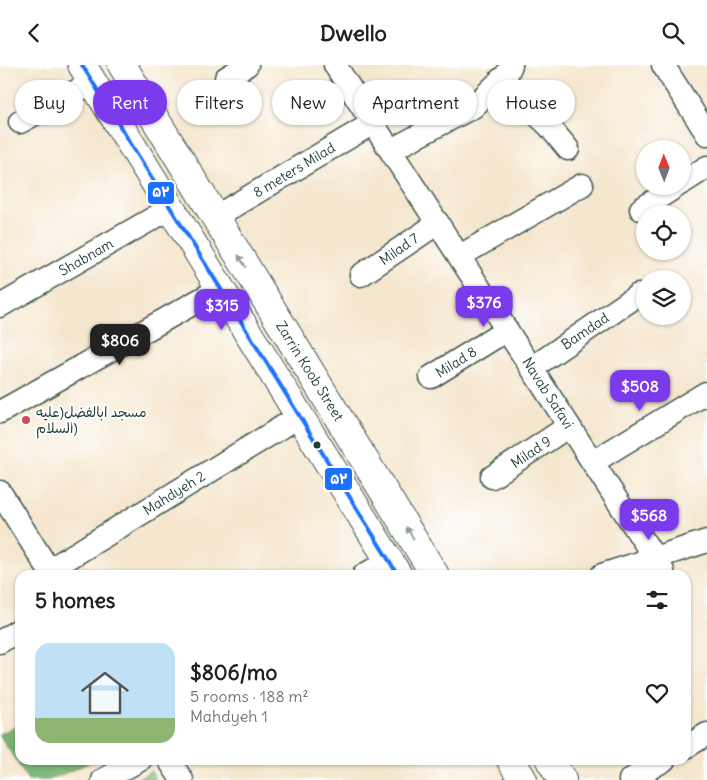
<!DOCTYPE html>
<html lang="en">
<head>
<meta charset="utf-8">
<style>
	body { margin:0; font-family:Delius,"Playpen Sans Arabic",sans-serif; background:#f2f2f2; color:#202124; height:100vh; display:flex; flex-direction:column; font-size:19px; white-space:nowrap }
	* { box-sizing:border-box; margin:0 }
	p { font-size:16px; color:#757577 }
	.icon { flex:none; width:28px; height:28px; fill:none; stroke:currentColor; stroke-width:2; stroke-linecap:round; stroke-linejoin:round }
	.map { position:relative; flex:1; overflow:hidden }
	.details { position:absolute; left:15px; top:505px; width:676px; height:195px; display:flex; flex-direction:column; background:#fff; border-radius:15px; box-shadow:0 1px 4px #0004 }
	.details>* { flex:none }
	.banner { position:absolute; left:15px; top:15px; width:678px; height:45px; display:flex; gap:10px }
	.needle { width:32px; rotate:359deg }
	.controls { position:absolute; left:636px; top:75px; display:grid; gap:10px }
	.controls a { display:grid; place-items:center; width:55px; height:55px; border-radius:50%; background:#fff; box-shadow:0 1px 4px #0004; font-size:25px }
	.price { position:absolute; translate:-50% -42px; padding:0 11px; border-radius:10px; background:#7c3aed; color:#fff; font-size:16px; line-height:32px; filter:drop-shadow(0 1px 2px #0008) }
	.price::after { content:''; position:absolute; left:50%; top:30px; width:15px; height:11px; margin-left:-8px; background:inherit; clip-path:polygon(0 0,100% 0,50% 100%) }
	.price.current { background:#222; color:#fff }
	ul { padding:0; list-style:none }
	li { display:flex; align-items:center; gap:15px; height:125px; padding:0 20px }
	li+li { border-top:1px solid #e0e0e0 }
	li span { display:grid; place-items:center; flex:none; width:140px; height:100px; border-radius:15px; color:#555 }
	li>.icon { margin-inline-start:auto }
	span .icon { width:60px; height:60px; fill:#fffc; stroke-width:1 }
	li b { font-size:21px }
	h2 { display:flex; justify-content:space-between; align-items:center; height:60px; padding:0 20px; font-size:21px }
	.chip { padding:0 18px; border-radius:22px; background:#fff; box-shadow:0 1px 4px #0004; font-size:18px; line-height:45px }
	.chip.current { background:#7c3aed; color:#fff }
	header { display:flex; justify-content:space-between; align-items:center; height:65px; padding:0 20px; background:#fff; font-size:22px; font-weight:700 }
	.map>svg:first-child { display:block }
</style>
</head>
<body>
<header><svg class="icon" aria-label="back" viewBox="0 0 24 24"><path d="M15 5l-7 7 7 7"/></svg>Dwello<svg class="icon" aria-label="search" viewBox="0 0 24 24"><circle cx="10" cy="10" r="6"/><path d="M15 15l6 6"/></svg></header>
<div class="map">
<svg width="707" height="715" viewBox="0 0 707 715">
	<rect width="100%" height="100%" fill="#fff"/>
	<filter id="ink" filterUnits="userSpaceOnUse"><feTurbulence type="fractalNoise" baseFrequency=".02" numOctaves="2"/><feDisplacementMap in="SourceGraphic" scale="10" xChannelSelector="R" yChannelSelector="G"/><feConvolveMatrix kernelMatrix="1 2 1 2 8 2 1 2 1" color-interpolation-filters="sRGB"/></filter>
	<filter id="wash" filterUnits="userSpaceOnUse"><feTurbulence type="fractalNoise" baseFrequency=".0096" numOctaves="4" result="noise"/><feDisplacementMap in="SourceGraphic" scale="20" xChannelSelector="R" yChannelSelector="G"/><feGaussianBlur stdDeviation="1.12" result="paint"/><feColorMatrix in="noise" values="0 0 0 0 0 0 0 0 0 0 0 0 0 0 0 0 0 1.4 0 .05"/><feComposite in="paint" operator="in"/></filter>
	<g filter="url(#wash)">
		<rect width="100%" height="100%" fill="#f5e6ce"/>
		<g fill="#78b271" stroke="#4c7852">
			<path d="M20 659V695H96L49 715H28L0 671V669Z"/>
			<path d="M151 706 156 715H134Z"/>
		</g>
	</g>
	<g filter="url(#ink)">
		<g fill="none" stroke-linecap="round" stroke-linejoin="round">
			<defs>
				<g id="minor">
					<path d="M335 0 663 506"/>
					<path d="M663 0 707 69"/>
					<path d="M226 13 247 0"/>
					<path d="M500 15 549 61 568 84"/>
					<path d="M20 57 93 17"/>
					<path d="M391 85 473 42 507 9 511 0"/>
					<path d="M682 118 707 102"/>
					<path d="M641 144 677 121"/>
					<path d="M215 152 373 58"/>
					<path d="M460 191 582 120"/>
					<path d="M361 210 438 158"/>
					<path d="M0 241 171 143"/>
					<path d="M532 303 638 230"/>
					<path d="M431 312 507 265"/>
					<path d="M0 347 221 223"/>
					<path d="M593 397 706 328"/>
					<path d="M492 412 569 361"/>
					<path d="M0 427 52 510"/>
					<path d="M49 505 300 351"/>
					<path d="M364 510 389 496"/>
					<path d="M602 510 707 476"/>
					<path d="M0 577 20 564"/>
					<path d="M686 682 707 669"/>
					<path d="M169 695 182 715"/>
					<path d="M103 715 140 695"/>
					<path d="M630 715 664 695"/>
				</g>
				<g id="major">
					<path d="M82 0 398 510"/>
					<path d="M122 0 435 510"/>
					<path d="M511 695 523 715"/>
					<path d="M550 695 562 715"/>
				</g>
			</defs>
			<use href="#minor" stroke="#3f564b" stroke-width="25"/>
			<use href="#major" stroke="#3f564b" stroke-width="30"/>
			<use href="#minor" stroke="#fff" stroke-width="22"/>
			<use href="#major" stroke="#fff" stroke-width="28"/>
			<defs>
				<path id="bus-1" d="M82 0 398 510"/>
			</defs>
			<use href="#bus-1" stroke="#fff" stroke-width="8"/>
			<use href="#bus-1" stroke="#1a71ff" stroke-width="4"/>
		</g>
		<defs><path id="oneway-solid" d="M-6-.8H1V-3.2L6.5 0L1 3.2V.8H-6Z" transform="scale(1.25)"/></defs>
		<g fill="#8f9e9a">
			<use href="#oneway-solid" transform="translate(242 196) rotate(-122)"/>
			<use href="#oneway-solid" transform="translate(410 468) rotate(-122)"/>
		</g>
	</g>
	<circle fill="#d1495b" stroke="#fff" stroke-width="2" cx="26" cy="355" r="5"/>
	<circle fill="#1f3d34" stroke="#fff" stroke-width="2" cx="317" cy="380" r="4.5"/>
	<g text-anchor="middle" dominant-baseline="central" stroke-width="4" stroke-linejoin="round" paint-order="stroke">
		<g font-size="14" fill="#1f3d34" stroke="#fff">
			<text transform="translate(294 105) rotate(-31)">8 meters Milad</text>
			<text transform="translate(399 184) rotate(-35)">Milad 7</text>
			<text transform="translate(86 192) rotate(-30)">Shabnam</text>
			<text transform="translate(585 266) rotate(-34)">Bamdad</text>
			<text transform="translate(456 297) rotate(-32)">Milad 8</text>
			<text transform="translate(310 306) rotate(58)">Zarrin Koob Street</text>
			<text transform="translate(548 328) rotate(57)">Navab Safavi</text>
			<text transform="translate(531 387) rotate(-34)">Milad 9</text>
			<text transform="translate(174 428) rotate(-32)">Mahdyeh 2</text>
		</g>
		<g font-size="14" fill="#1f3d34" stroke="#fff" text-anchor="start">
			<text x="36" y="347">مسجد ابالفضل(علیه<tspan x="36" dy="16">السلام)</tspan></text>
		</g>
	</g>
	<g stroke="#fff" stroke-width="2">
		<rect x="147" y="116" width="28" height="24" rx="5" fill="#1a71ff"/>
		<rect x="324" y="402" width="29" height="24" rx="5" fill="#1a71ff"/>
	</g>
	<g font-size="14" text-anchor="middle" font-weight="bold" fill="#fff">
		<text x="161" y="132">۵۲</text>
		<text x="339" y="419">۵۲</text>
	</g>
</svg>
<div class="controls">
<a><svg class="needle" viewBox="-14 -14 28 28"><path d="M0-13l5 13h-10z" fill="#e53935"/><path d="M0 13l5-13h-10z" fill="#757577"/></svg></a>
<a><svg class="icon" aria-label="locate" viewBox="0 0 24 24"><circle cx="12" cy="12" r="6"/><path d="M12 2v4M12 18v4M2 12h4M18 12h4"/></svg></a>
<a><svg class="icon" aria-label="layers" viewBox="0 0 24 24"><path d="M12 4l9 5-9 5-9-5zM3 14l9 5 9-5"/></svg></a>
</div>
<b class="price" style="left:484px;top:263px">$376</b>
<b class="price" style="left:222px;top:266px">$315</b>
<b class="price current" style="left:120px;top:301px">$806</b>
<b class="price" style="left:640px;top:347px">$508</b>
<b class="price" style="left:649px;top:476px">$568</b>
<div class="banner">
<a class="chip">Buy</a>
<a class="chip current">Rent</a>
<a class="chip">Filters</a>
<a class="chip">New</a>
<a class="chip">Apartment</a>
<a class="chip">House</a>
</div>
<section class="details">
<h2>5 homes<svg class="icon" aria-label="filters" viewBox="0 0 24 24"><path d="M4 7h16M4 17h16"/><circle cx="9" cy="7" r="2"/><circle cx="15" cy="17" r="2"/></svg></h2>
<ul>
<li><span style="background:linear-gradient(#bfe0f5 75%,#8fb573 0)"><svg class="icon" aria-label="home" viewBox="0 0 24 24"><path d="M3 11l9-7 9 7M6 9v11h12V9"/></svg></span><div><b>$806/mo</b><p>5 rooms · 188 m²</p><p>Mahdyeh 1</p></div><svg class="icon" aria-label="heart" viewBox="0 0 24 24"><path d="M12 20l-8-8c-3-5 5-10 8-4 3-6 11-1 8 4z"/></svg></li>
</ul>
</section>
</div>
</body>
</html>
